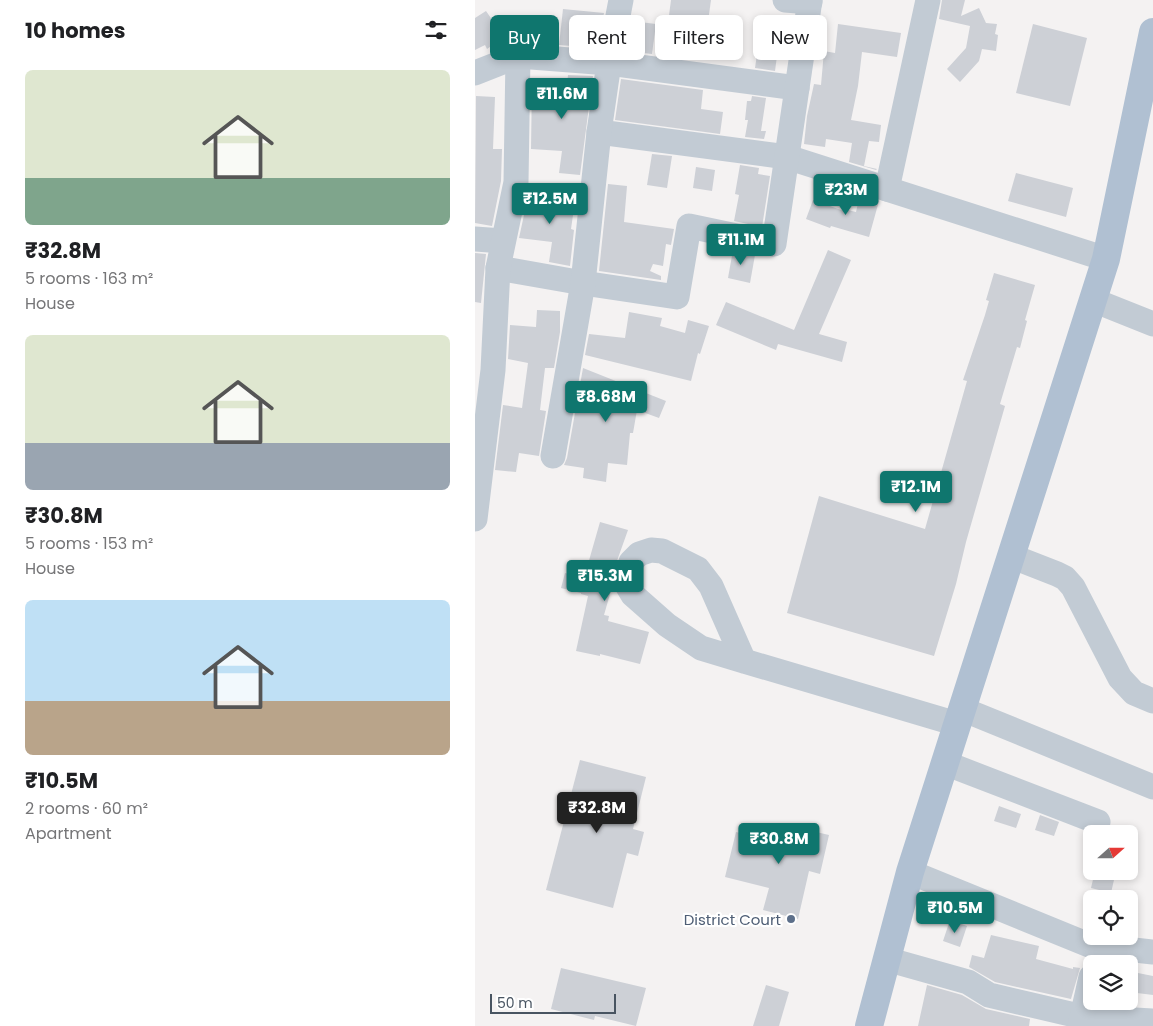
<!DOCTYPE html>
<html lang="en">
<head>
<meta charset="utf-8">
<style>
	body { margin:0; font-family:Poppins,sans-serif; background:#f6f6f6; color:#202124; height:100vh; display:flex; flex-direction:column; font-size:19px; white-space:nowrap }
	* { box-sizing:border-box; margin:0 }
	p { font-size:16px; color:#757577 }
	.icon { flex:none; width:28px; height:28px; fill:none; stroke:currentColor; stroke-width:2; stroke-linecap:round; stroke-linejoin:round }
	.map { position:relative; flex:1; overflow:hidden }
	.side { display:flex; flex-direction:column; background:#fff; width:475px }
	.side>* { flex:none }
	.top-card { position:absolute; left:15px; top:15px; width:475px; height:45px; display:flex; gap:10px }
	.needle { width:32px; rotate:69deg }
	.tools { position:absolute; left:608px; top:825px; display:grid; gap:10px }
	.tools a { display:grid; place-items:center; width:55px; height:55px; border-radius:8px; background:#fff; box-shadow:0 2px 8px #0003; font-size:25px }
	.scale { position:absolute; left:15px; bottom:12px; width:126px; box-sizing:border-box; padding-left:5px; border:2px solid #485461; border-top:0; font-size:14px; line-height:18px; white-space:nowrap; color:#485461; -webkit-text-stroke:4px #fff; paint-order:stroke }
	.price { position:absolute; translate:-50% -42px; padding:0 11px; border-radius:5px; background:#0f766e; color:#fff; font-size:16px; line-height:32px; filter:drop-shadow(0 1px 2px #0008) }
	.price::after { content:''; position:absolute; left:50%; top:30px; width:15px; height:11px; margin-left:-8px; background:inherit; clip-path:polygon(0 0,100% 0,50% 100%) }
	.price.on { background:#222; color:#fff }
	ul { padding:0; list-style:none }
	li { display:grid; align-content:center; gap:10px; height:265px; padding:0 25px }
	li span { display:grid; place-items:center; height:155px; border-radius:8px; color:#555 }
	li>.icon { margin-inline-start:auto }
	span .icon { width:90px; height:90px; fill:#fffc; stroke-width:1 }
	li b { font-size:21px }
	h2 { display:flex; justify-content:space-between; align-items:center; height:60px; padding:0 25px; font-size:21px }
	.pill { padding:0 18px; border-radius:8px; background:#fff; box-shadow:0 2px 8px #0003; font-size:18px; line-height:45px }
	.pill.on { background:#0f766e; color:#fff }
	main { display:flex; flex:1; min-height:0 }
	.map>svg:first-child { display:block }
</style>
</head>
<body>
<main>
<section class="side">
<h2>10 homes<svg class="icon" aria-label="filters" viewBox="0 0 24 24"><path d="M4 7h16M4 17h16"/><circle cx="9" cy="7" r="2"/><circle cx="15" cy="17" r="2"/></svg></h2>
<ul>
<li><span style="background:linear-gradient(#dfe7d0 70%,#7fa58c 0)"><svg class="icon" aria-label="home" viewBox="0 0 24 24"><path d="M3 11l9-7 9 7M6 9v11h12V9"/></svg></span><div><b>₹32.8M</b><p>5 rooms · 163 m²</p><p>House</p></div></li>
<li><span style="background:linear-gradient(#dfe7d0 70%,#9aa5b1 0)"><svg class="icon" aria-label="home" viewBox="0 0 24 24"><path d="M3 11l9-7 9 7M6 9v11h12V9"/></svg></span><div><b>₹30.8M</b><p>5 rooms · 153 m²</p><p>House</p></div></li>
<li><span style="background:linear-gradient(#bfe0f5 65%,#b9a48a 0)"><svg class="icon" aria-label="home" viewBox="0 0 24 24"><path d="M3 11l9-7 9 7M6 9v11h12V9"/></svg></span><div><b>₹10.5M</b><p>2 rooms · 60 m²</p><p>Apartment</p></div></li>
</ul>
</section>
<div class="map">
<svg width="678" height="1026" viewBox="0 0 678 1026">
	<rect width="100%" height="100%" fill="#f4f2f2"/>
	<g fill="#cdd0d6">
		<path d="M196 0H236L232 29 193 23Z"/>
		<path d="M467 0H490L486 16 504 8 511 23 522 24 520 34 523 35 521 51 507 49 504 61 485 82 472 69 491 48 495 26 464 19Z"/>
		<path d="M88 9 129 13 122 48 84 45Z"/>
		<path d="M11 11 29 37 12 49 10 45 0 50V18Z"/>
		<path d="M157 21 181 24 177 54 151 51Z"/>
		<path d="M311 24 317 25 312 57 302 56 300 71 280 68 286 27 310 31Z"/>
		<path d="M363 24 426 33 422 57 387 52 383 86 376 120 406 125 404 142 394 141 389 166 402 169 401 170 374 162 377 143 351 139 350 147 329 144 332 116 339 84 346 85 349 51 360 53Z"/>
		<path d="M558 24 612 38 595 106 541 93Z"/>
		<path d="M245 31 259 33 257 48 244 46Z"/>
		<path d="M93 75 118 76 105 175 84 173 87 151 56 149 57 82 92 85Z"/>
		<path d="M146 79 228 90 226 109 248 112 245 134 140 120Z"/>
		<path d="M1 96 20 97 18 149H27L26 181 17 226 0 223Z"/>
		<path d="M277 96 291 98 286 131H291L289 139 270 137 273 120H270L272 101H276Z"/>
		<path d="M177 154 197 156 192 188 172 185Z"/>
		<path d="M265 165 284 168 283 174 295 176 287 227 259 221 264 195 260 194Z"/>
		<path d="M221 167 240 170 237 191 218 188Z"/>
		<path d="M541 173 598 188 591 217 533 201Z"/>
		<path d="M133 184 152 186 149 222 199 229 196 245 191 244 188 266 178 264 175 271 186 276V280L124 271Z"/>
		<path d="M54 192 78 196V198L100 201 96 229 99 230 95 266 74 262 77 242 44 238Z"/>
		<path d="M385 195 404 201 394 237 356 226 355 228 331 219 338 200 369 211V209L381 212Z"/>
		<path d="M258 250 280 255 275 283 253 278Z"/>
		<path d="M353 250 376 260 344 334 372 342 367 362 303 344 301 350 241 325 251 302 319 330Z"/>
		<path d="M0 253 11 254 6 303 0 302Z"/>
		<path d="M519 273 560 285 550 320 552 321 545 348 542 347 525 404 530 406 491 542 481 584 459 656 312 613 344 496 450 529 492 381 488 380 510 315 514 301 511 300Z"/>
		<path d="M62 310 85 311V332L79 368H70L65 410 71 411 64 456 44 453 41 472 20 470 28 405 47 408 53 363 33 359 35 325 61 327Z"/>
		<path d="M154 312 187 318 185 326 210 333 213 320 234 326 225 354 223 353 216 381 110 355 114 334 150 338Z"/>
		<path d="M108 368 191 401 184 418 162 410 158 433H155L152 465 133 463 131 482 108 478 109 468 89 465 92 458Z"/>
		<path d="M125 522 153 530 138 572 137 587 129 615 134 616 133 621 174 632 165 664 125 654V656L101 651 113 596 106 594V593L86 588 90 573 109 578Z"/>
		<path d="M105 760 171 777 158 829 169 832 163 856 152 853 138 908 71 890Z"/>
		<path d="M524 806 546 814 541 828 519 821Z"/>
		<path d="M565 815 584 822 579 836 560 830Z"/>
		<path d="M303 823 354 835 345 874 334 871 323 919 288 910 294 888 250 877 261 832 299 842Z"/>
		<path d="M620 871H641L636 893 616 888Z"/>
		<path d="M475 920 492 926 485 947 468 941Z"/>
		<path d="M516 935 564 946 561 959 598 969V967L605 968 596 999 520 982 494 967 497 955 509 958Z"/>
		<path d="M86 968 171 988 161 1026 120 1016 119 1020 76 1009Z"/>
		<path d="M663 973 678 976V995L662 993Z"/>
		<path d="M291 985 314 992 304 1026H278Z"/>
		<path d="M452 985 487 995 511 1009 555 1019 554 1026H443Z"/>
	</g>
	<g fill="none" stroke-linecap="round" stroke-linejoin="round">
		<g stroke="#c2cbd4" stroke-width="25">
			<path d="M310 0 335 2"/>
			<path d="M0 73 43 56 134 63 322 88"/>
			<path d="M124 132 312 157 631 259"/>
			<path d="M412 189 453 0"/>
			<path d="M0 239 28 241"/>
			<path d="M23 268 108 283 202 297 214 226 299 244 335 0"/>
			<path d="M618 300 678 324"/>
			<path d="M78 456 108 283 124 132 134 63 146 0"/>
			<path d="M0 519 18 370 23 268 41 182 43 56"/>
			<path d="M536 556 582 574 590 578 598 587 645 678 659 693 678 701"/>
			<path d="M269 661 236 586 223 569 187 551 176 550 164 554 156 562 152 576V585L158 595 192 625 226 648 269 661 482 724"/>
			<path d="M487 709 678 787"/>
			<path d="M470 763 623 822"/>
			<path d="M435 872 614 945 678 952"/>
			<path d="M411 959 493 982 514 995 608 1017 678 1021"/>
			<path d="M605 1026 616 977"/>
		</g>
		<path stroke="#b0c0d2" stroke-width="28" d="M394 1026 435 872 631 259 678 32"/>
	</g>
	<circle fill="#5c6f8a" stroke="#fff" stroke-width="2" cx="316" cy="919" r="5"/>
	<g text-anchor="middle" dominant-baseline="central" stroke-width="4.5" stroke-linejoin="round" paint-order="stroke">
		<g font-size="15" fill="#4e5e75" stroke="#fff" text-anchor="end">
			<text x="306" y="919">District Court</text>
		</g>
	</g>
</svg>
<div class="tools">
<a><svg class="needle" viewBox="-14 -14 28 28"><path d="M0-13l5 13h-10z" fill="#e53935"/><path d="M0 13l5-13h-10z" fill="#757577"/></svg></a>
<a><svg class="icon" aria-label="locate" viewBox="0 0 24 24"><circle cx="12" cy="12" r="6"/><path d="M12 2v4M12 18v4M2 12h4M18 12h4"/></svg></a>
<a><svg class="icon" aria-label="layers" viewBox="0 0 24 24"><path d="M12 4l9 5-9 5-9-5zM3 14l9 5 9-5"/></svg></a>
</div>
<div class="scale">50 m</div>
<b class="price" style="left:87px;top:120px">₹11.6M</b>
<b class="price" style="left:371px;top:216px">₹23M</b>
<b class="price" style="left:75px;top:225px">₹12.5M</b>
<b class="price" style="left:266px;top:266px">₹11.1M</b>
<b class="price" style="left:131px;top:423px">₹8.68M</b>
<b class="price" style="left:441px;top:513px">₹12.1M</b>
<b class="price" style="left:130px;top:602px">₹15.3M</b>
<b class="price on" style="left:122px;top:834px">₹32.8M</b>
<b class="price" style="left:304px;top:865px">₹30.8M</b>
<b class="price" style="left:480px;top:934px">₹10.5M</b>
<div class="top-card">
<a class="pill on">Buy</a>
<a class="pill">Rent</a>
<a class="pill">Filters</a>
<a class="pill">New</a>
</div>
</div>
</main>
</body>
</html>
